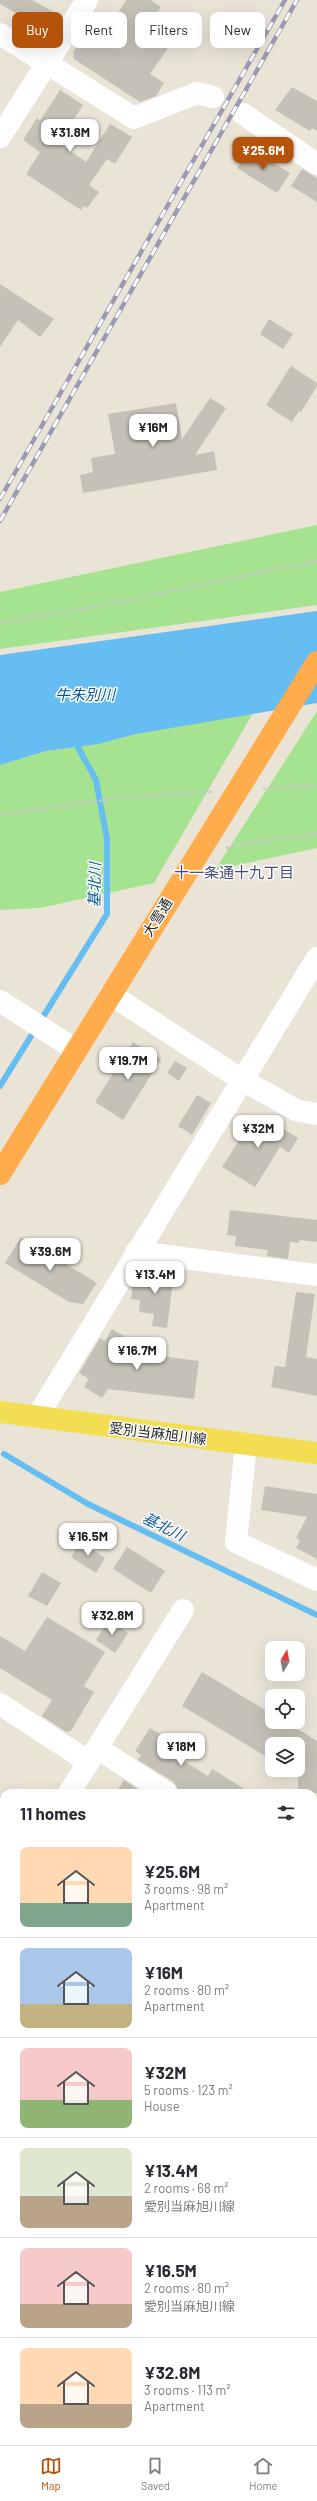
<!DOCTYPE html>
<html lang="en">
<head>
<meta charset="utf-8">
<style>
	body { margin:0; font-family:Barlow,"Noto Sans JP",sans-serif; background:#f2f2f3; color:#2b2b33; height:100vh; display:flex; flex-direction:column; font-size:15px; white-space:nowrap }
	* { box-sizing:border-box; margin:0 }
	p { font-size:13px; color:#7c7c81 }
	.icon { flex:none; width:22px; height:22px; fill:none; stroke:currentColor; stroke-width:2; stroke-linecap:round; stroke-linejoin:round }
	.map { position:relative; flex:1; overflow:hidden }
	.side { position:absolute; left:0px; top:1789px; width:317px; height:656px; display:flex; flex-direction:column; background:#fff; border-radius:12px 12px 0 0; box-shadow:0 4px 16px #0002 }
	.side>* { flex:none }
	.hud { position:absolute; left:12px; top:12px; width:293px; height:36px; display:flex; gap:8px }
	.needle { width:26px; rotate:10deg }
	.buttons { position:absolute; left:265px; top:1641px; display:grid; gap:8px }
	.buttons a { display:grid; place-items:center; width:40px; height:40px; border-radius:8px; background:#fff; box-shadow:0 4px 16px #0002; font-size:20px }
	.price { position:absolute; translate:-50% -34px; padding:0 9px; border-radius:8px; background:#fff; color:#222; font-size:13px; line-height:26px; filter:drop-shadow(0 1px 2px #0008) }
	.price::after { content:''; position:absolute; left:50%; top:24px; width:12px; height:9px; margin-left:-6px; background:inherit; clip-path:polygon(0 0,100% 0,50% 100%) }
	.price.active { background:#b45309; color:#fff }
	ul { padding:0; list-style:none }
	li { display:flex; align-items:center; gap:12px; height:100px; padding:0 20px }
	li+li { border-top:1px solid #e1e1e2 }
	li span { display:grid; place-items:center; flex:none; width:112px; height:80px; border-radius:8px; color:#555 }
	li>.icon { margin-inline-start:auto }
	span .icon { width:48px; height:48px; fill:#fffc; stroke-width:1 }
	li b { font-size:17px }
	h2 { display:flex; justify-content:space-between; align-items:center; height:48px; padding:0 20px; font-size:17px }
	.tag { padding:0 14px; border-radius:8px; background:#fff; box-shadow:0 4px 16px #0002; font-size:14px; line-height:36px }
	.tag.active { background:#b45309; color:#fff }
	.menu { display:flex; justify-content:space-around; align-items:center; height:56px; border-top:1px solid #e1e1e2; background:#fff; font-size:11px; color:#7c7c81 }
	.menu a { display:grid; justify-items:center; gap:2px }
	.menu .active { color:#b45309 }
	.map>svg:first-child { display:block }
</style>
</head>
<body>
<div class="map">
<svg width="317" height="2445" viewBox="0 0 317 2445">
	<rect width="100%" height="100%" fill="#eae4d7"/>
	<g fill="#a5e391">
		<path d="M317 525V605L0 649V592Z"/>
		<path d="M317 711V848L215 870Z"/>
		<path d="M253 713 154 883 40 908 0 910V765L46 751 99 744 136 734Z"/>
	</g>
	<path fill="#65bdf1" d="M317 611V703L136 734 99 744 46 751 0 765V655Z"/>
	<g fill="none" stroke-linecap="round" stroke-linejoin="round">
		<g stroke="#65bdf1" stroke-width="6">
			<path d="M0 1086 107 914V839L96 780 74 740"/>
			<path d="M4 1454 88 1504 317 1615"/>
		</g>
	</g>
	<g fill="#c5c1b7">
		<path d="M0 0H32L57 14 45 33 18 17 19 15 0 4Z"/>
		<path d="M126 0H151L161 7 145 32 168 48 150 74 164 83 156 96 140 102 74 59 73 52 92 23 106 32Z"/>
		<path d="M292 87 317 101V131L312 128 310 131 275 110Z"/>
		<path d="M60 90 83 105 59 143 86 162 110 124 132 137 115 164 107 159 89 185 99 192 87 208 84 206 81 210 26 174 40 152 23 140 37 118 40 121Z"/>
		<path d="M249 148 290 173 277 193 237 168Z"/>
		<path d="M302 169 317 178V202L291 186Z"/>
		<path d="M0 284 54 319 40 337 18 320 0 347Z"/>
		<path d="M269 319 293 334 283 349 260 334Z"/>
		<path d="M291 366 317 383V386L301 412 299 411 292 422 266 405Z"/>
		<path d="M210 398 226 408 195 455 214 451 217 470 83 493 80 475 93 472 91 458 115 454 108 414 176 403 182 439Z"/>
		<path d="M133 1042 161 1059 123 1120 95 1102Z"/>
		<path d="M175 1061 187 1068 179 1081 167 1073Z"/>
		<path d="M197 1095 211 1103 192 1135 178 1126Z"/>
		<path d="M262 1115 298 1138 289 1153 280 1147 255 1187 222 1167 240 1139 236 1136 248 1117 257 1123Z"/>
		<path d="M230 1210 317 1220V1242L299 1240V1243L290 1242 288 1259 267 1256 268 1250 235 1246 236 1236 227 1235Z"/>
		<path d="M21 1237 97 1283 83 1304 69 1302 5 1263Z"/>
		<path d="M144 1269 174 1273 167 1328 152 1326 154 1314 139 1312 140 1300 131 1299 133 1284 134 1281 142 1282Z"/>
		<path d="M296 1292 315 1294 306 1357 317 1359V1396L271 1387 275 1366 285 1367Z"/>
		<path d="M112 1329 135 1343 129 1352 199 1361 194 1399 108 1389 102 1398 84 1387 89 1379 79 1373 100 1338 105 1341Z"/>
		<path d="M265 1486 317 1494V1559L296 1548 300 1540 296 1538 307 1517 261 1510Z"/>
		<path d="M81 1542 105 1558 96 1573 71 1557Z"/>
		<path d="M127 1547 165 1571 151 1593 113 1569Z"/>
		<path d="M42 1572 61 1583 47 1606 28 1596Z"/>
		<path d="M47 1617 105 1652 84 1686 94 1692 71 1731 66 1732 42 1716 52 1700 0 1668V1636L25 1651Z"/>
		<path d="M109 1620 128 1633 115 1653 96 1640Z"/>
		<path d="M202 1672 272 1714V1722H286L317 1741V1793H298V1775L289 1770H298V1744H272V1760L182 1706Z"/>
		<path d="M150 1728 186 1750 181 1759 208 1776 212 1769 251 1793H179L174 1782 138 1760 141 1755 135 1751Z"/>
		<path d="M124 1780 144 1793H116Z"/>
	</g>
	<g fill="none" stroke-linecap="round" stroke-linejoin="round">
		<g stroke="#c7c7c7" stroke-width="2.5" stroke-dasharray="3 2" stroke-linecap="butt">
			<path d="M0 623 95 607 317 561"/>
			<path d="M263 789 317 786"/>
			<path d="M0 815 118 798 212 792"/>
			<path d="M226 848 262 841 317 834"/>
		</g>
		<g stroke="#fff" stroke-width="22">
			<path d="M0 34 134 118 197 93 213 97"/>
			<path d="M243 114 317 164"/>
			<path d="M0 137 87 0"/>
			<path d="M110 994 242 1080 298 1111 317 1114"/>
			<path d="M0 1001 76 1050"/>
			<path d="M136 1252 317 1275"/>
			<path d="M37 1417 317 958"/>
			<path d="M246 1444 236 1542 317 1580"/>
			<path d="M0 1704 89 1762"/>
			<path d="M97 1748 167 1793"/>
			<path d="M69 1793 183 1610"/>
			<path d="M313 1847 317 1848"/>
			<path d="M0 1904 4 1897"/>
			<path d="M0 1920 4 1923"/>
			<path d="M313 2123 317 2116"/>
			<path d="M0 2141 4 2144"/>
			<path d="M313 2354 317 2343"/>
			<path d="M0 2375 4 2378"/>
			<path d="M105 2441 112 2445"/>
			<path d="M283 2445 284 2441"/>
		</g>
		<path stroke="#f3de53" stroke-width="22" d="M0 1412 317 1453"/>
		<path stroke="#ffac4d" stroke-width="22" d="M0 1174 317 662"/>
		<defs>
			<g id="rail">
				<path d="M0 499 285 0"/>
				<path d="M0 521 297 0"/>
			</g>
		</defs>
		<use href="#rail" stroke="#9a9bb2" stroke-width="4.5"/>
		<use href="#rail" stroke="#fff" stroke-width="3" stroke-dasharray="9" stroke-linecap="butt"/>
	</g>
	<g text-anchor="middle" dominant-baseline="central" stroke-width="3" stroke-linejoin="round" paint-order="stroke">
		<g font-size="14" fill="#272727" stroke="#fff">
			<text transform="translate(157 917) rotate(-58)">大雪通</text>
			<text transform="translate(158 1433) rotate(7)">愛別当麻旭川線</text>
		</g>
		<g font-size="15" font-style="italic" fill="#0a5898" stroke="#fff">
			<text x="85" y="694">牛朱別川</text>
			<text transform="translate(94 885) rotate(-89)">基北川</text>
			<text transform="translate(164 1526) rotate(26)">基北川</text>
		</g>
		<g font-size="15" fill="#474a78" stroke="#fff">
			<text x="234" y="872">十一条通十九丁目</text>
		</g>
	</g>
</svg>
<div class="buttons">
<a><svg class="needle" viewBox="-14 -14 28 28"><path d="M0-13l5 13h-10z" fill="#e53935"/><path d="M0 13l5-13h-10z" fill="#7c7c81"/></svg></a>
<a><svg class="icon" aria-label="locate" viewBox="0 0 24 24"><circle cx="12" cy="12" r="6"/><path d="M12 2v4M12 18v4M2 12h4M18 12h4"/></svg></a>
<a><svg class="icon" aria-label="layers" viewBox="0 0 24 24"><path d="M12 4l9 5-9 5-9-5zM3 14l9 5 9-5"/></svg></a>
</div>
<b class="price" style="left:70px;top:153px">¥31.8M</b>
<b class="price active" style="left:263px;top:171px">¥25.6M</b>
<b class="price" style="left:153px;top:448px">¥16M</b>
<b class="price" style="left:128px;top:1081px">¥19.7M</b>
<b class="price" style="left:258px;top:1149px">¥32M</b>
<b class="price" style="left:50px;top:1272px">¥39.6M</b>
<b class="price" style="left:155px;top:1295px">¥13.4M</b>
<b class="price" style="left:137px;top:1371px">¥16.7M</b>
<b class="price" style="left:88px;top:1557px">¥16.5M</b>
<b class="price" style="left:112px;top:1636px">¥32.8M</b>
<b class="price" style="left:181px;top:1767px">¥18M</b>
<div class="hud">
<a class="tag active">Buy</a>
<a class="tag">Rent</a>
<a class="tag">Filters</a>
<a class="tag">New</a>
</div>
<section class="side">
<h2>11 homes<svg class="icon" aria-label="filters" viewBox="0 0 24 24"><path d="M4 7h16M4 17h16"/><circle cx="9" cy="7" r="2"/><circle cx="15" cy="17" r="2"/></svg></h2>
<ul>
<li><span style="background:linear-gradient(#ffd9b3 70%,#7fa58c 0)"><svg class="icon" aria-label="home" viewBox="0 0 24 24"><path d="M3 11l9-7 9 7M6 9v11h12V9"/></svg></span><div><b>¥25.6M</b><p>3 rooms · 98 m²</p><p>Apartment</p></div></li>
<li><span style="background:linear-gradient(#a9c7e8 70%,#c2b280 0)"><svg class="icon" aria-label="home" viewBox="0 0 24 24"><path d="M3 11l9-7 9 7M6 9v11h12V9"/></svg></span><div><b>¥16M</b><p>2 rooms · 80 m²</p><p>Apartment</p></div></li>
<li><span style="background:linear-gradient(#f6c9c9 65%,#8fb573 0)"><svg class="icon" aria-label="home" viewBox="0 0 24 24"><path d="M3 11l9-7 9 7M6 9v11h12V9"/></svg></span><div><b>¥32M</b><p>5 rooms · 123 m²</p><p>House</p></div></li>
<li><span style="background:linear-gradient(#dfe7d0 60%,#b9a48a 0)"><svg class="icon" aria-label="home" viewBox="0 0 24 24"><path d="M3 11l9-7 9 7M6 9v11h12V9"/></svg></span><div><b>¥13.4M</b><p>2 rooms · 68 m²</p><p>愛別当麻旭川線</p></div></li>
<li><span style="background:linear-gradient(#f6c9c9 70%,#b9a48a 0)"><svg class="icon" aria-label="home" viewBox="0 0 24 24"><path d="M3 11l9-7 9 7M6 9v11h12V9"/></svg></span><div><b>¥16.5M</b><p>2 rooms · 80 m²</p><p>愛別当麻旭川線</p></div></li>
<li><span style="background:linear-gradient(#ffd9b3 70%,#b9a48a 0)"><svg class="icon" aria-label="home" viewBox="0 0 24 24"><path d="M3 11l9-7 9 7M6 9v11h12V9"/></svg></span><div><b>¥32.8M</b><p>3 rooms · 113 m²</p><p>Apartment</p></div></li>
</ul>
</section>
</div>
<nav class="menu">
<a class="active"><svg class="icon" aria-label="map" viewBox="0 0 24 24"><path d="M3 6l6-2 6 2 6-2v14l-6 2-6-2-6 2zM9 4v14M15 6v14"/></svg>Map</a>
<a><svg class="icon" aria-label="saved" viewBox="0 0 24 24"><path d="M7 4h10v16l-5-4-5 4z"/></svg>Saved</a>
<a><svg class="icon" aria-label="home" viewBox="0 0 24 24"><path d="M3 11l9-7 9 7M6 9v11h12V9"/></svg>Home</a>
</nav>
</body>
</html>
